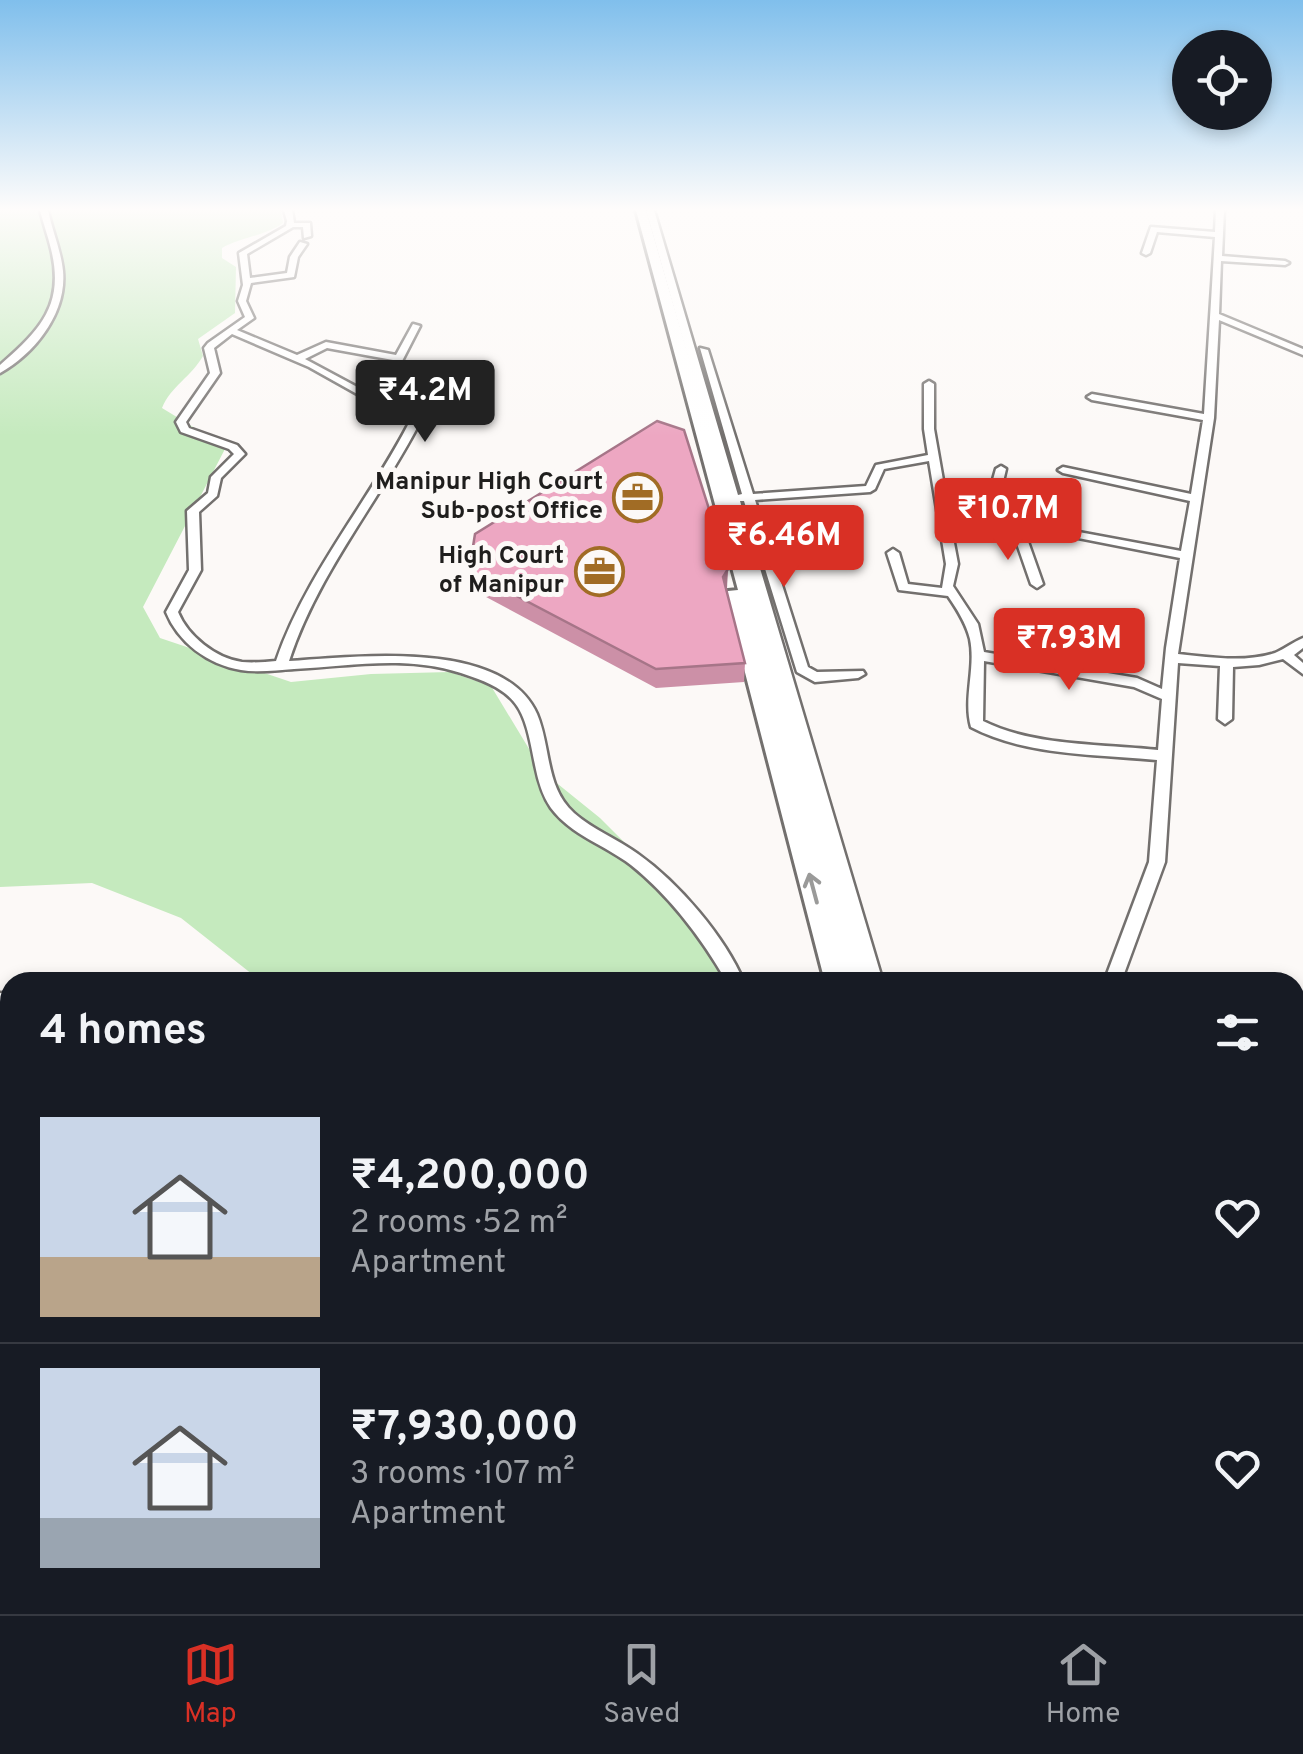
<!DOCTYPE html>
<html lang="en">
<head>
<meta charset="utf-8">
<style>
	body { margin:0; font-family:Overpass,sans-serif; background:#242831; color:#f1f3f6; height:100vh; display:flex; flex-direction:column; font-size:38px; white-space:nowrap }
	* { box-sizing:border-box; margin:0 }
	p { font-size:32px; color:#9ea1a6 }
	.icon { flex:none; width:55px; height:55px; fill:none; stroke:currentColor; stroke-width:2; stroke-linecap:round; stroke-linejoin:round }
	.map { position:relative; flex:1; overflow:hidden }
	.panel { position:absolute; left:0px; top:972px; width:1305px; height:642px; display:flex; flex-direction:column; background:#171b24; border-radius:30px 30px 0 0; box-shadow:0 5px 15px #0003 }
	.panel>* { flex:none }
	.controls { position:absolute; left:1172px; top:30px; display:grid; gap:20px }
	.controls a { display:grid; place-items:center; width:100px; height:100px; border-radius:50%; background:#171b24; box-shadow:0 5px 15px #0003; font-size:50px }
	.price { position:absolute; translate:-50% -85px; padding:0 22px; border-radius:10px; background:#d93025; color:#fff; font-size:32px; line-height:65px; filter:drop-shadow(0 2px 5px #0008) }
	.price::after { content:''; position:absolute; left:50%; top:60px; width:30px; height:22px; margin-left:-15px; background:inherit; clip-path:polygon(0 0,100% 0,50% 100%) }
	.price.on { background:#222; color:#fff }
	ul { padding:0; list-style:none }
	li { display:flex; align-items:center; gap:30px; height:250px; padding:0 40px }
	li+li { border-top:2px solid #363941 }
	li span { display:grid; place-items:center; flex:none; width:280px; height:200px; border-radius:0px; color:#555 }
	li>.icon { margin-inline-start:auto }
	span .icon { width:120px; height:120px; fill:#fffc; stroke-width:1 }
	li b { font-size:42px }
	h2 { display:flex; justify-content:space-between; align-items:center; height:120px; padding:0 40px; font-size:42px }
	.tab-bar { display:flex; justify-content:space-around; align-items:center; height:140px; border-top:2px solid #363941; background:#171b24; font-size:28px; color:#9ea1a6 }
	.tab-bar a { display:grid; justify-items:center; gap:5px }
	.tab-bar .on { color:#d93025 }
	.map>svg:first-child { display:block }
</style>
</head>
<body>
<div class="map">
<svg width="1303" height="1614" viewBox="0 0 1303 1614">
	<rect width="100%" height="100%" fill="#fcf9f7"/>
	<path fill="#c5eabe" d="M0 210H281L283 223C265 236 241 237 222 248V258L236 267 235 313 198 339 203 356C191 377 171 386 162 408L226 447 143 607 160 638 291 682 371 674 450 672 491 686 543 772 600 818 676 894 725 982H262L181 918 92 883 0 887Z"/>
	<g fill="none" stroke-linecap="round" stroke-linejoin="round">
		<defs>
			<g id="minor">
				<path d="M40 210H48C52 231 61 250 63 271 67 313 35 353 0 373V365C40 330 65 305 51 249 48 236 43 223 40 210Z"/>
				<path d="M284 210H292L294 223H310L311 236 304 238 303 227H293L247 254 250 278 287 273 290 257 300 242 307 244 298 257 294 277 251 283 246 301 254 318 237 330 297 355 326 342 396 355 413 324 420 326 382 400 420 422C378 503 318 573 289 661 355 657 503 638 537 714 551 747 545 787 574 813 593 830 618 839 638 854 679 883 725 937 744 982H727C702 939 671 897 631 865 605 845 571 835 551 808 542 795 538 780 535 765 524 707 520 692 461 673 407 655 349 666 294 669 277 670 258 673 241 670 208 665 178 642 166 612L189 570 187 511 208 493 211 477 234 454 229 449 181 432 176 422 210 373 204 348 208 343 245 317 238 301 243 285 239 253 286 226 287 221ZM232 334 309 367 409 423C367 504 306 574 276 661 265 662 253 663 242 662 215 658 188 636 178 612L201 570 199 512 217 496 221 478 245 454 237 445 189 428 186 422 220 373 214 348ZM327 348 393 360 374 396 305 359Z"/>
				<path d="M646 210H654L738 495 742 494 700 348 708 350 753 494 866 486 876 465 928 455 924 429V384L929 381 934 384V429L950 520 968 522 966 507 987 501 996 469 1001 466 1006 469 998 503 978 509 979 522 1068 530 1181 551 1190 501 1063 473 1058 470 1063 467 1191 494 1203 420 1092 400 1087 397 1092 394 1204 414 1215 237 1157 232 1150 253 1146 255 1142 253 1151 227 1215 232 1216 210H1224L1222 256 1285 261 1289 263 1285 265 1221 261 1219 314 1303 349V355L1219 320 1214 418 1178 654C1209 657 1244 663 1275 653 1285 649 1293 642 1303 638V648L1294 655 1303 663V674L1283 659 1259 665 1233 667 1232 719 1225 724 1218 719 1220 666 1178 663 1165 862 1121 982H1104L1149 862 1157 760C1096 754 1026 756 971 727 963 699 976 668 970 639 966 623 957 609 948 596L899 590 887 553 893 549 899 553 908 584 942 588 946 564 929 461 884 469 875 489 870 492 755 500 808 667 817 672 863 671 865 674 858 678 815 682 797 672 744 501H740L883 982H866ZM951 527 1013 532 1031 584 1037 588 1043 584 1025 533 1068 536 1180 558 1166 648 1162 689 1137 678 984 652 978 624 953 586 958 564ZM984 661 1134 687 1162 699 1158 750C1103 744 1032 746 983 721Z"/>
				<path d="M0 993 10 994V1010L0 1009Z"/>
				<path d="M1295 1155 1303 1157V1177L1295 1175Z"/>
				<path d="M171 1605H197L193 1614H167Z"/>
				<path d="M496 1605H522L518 1614H492Z"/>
				<path d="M1046 1605H1085L1089 1614H1050Z"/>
			</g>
			<g id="highway">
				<path d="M636 210H646L870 982H825L725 595 728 591 738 590Z"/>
				<path d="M788 1605H860L856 1614H784Z"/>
			</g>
		</defs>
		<use href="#minor" stroke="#73706e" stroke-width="5"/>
		<use href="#highway" stroke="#73706e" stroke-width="6"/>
		<use href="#minor" fill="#fff" fill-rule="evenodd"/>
		<use href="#highway" fill="#fff" fill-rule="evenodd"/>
	</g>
	<path fill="#cc90a7" d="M728 569 726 589 745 663 744 682 656 688 473 590 469 571Z"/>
	<path fill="#a67588" d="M728 569 727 588 721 596 723 577Z"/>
	<path fill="#eda7c2" stroke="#a67588" stroke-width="2.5" d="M657 421 684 430 728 569 723 577 745 663 656 669 469 571 475 534Z"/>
	<defs><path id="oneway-shaft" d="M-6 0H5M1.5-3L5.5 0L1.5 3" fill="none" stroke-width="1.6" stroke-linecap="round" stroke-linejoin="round" transform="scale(2.5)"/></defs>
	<use stroke="#9a9a99" href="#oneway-shaft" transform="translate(813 888) rotate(-105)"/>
	<linearGradient id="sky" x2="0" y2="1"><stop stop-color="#80bfec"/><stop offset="0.48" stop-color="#fefcfb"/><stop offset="1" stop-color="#fefcfb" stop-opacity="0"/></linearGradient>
	<rect width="1303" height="436" fill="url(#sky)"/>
	<defs>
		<symbol id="office-ring" viewBox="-11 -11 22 22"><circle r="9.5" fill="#fcf9f7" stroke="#a16c25" stroke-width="1.5"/><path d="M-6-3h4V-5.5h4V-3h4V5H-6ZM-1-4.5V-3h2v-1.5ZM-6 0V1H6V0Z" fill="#a16c25"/></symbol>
	</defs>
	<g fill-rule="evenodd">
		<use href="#office-ring" x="610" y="470" width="55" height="55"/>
		<use href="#office-ring" x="572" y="544" width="55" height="55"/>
	</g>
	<g text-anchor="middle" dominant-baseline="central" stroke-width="10" stroke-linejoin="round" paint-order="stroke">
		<g font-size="25" font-weight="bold" fill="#1f1e1d" stroke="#fcf9f7" text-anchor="end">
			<text x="603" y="483">Manipur High Court<tspan x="603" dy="29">Sub-post Office</tspan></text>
			<text x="564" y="557">High Court<tspan x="564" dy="29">of Manipur</tspan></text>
		</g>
	</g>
</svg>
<div class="controls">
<a><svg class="icon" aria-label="locate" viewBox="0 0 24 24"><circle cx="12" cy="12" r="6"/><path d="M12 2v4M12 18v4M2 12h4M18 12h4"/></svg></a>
</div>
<b class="price on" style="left:425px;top:445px">₹4.2M</b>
<b class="price" style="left:1008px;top:563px">₹10.7M</b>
<b class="price" style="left:784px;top:590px">₹6.46M</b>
<b class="price" style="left:1069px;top:693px">₹7.93M</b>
<section class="panel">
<h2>4 homes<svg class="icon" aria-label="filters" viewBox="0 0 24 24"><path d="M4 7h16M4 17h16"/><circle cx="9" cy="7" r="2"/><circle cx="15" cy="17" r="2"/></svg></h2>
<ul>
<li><span style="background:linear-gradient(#c9d6e8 70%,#b9a48a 0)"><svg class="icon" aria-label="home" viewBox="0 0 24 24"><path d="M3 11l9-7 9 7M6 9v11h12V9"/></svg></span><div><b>₹4,200,000</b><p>2 rooms · 52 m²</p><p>Apartment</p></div><svg class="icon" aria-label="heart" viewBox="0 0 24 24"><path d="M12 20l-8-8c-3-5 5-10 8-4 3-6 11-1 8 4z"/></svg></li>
<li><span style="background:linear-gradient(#c9d6e8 75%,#9aa5b1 0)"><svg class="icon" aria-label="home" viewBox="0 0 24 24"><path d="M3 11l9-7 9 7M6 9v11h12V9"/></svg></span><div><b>₹7,930,000</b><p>3 rooms · 107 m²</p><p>Apartment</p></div><svg class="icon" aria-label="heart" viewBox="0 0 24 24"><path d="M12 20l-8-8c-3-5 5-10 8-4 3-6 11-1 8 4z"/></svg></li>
</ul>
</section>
</div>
<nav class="tab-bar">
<a class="on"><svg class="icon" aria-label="map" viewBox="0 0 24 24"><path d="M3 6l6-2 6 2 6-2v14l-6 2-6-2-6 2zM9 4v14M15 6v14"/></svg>Map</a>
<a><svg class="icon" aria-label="saved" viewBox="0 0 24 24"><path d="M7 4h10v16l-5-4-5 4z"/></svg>Saved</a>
<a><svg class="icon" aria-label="home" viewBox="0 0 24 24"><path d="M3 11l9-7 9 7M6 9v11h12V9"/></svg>Home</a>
</nav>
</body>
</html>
